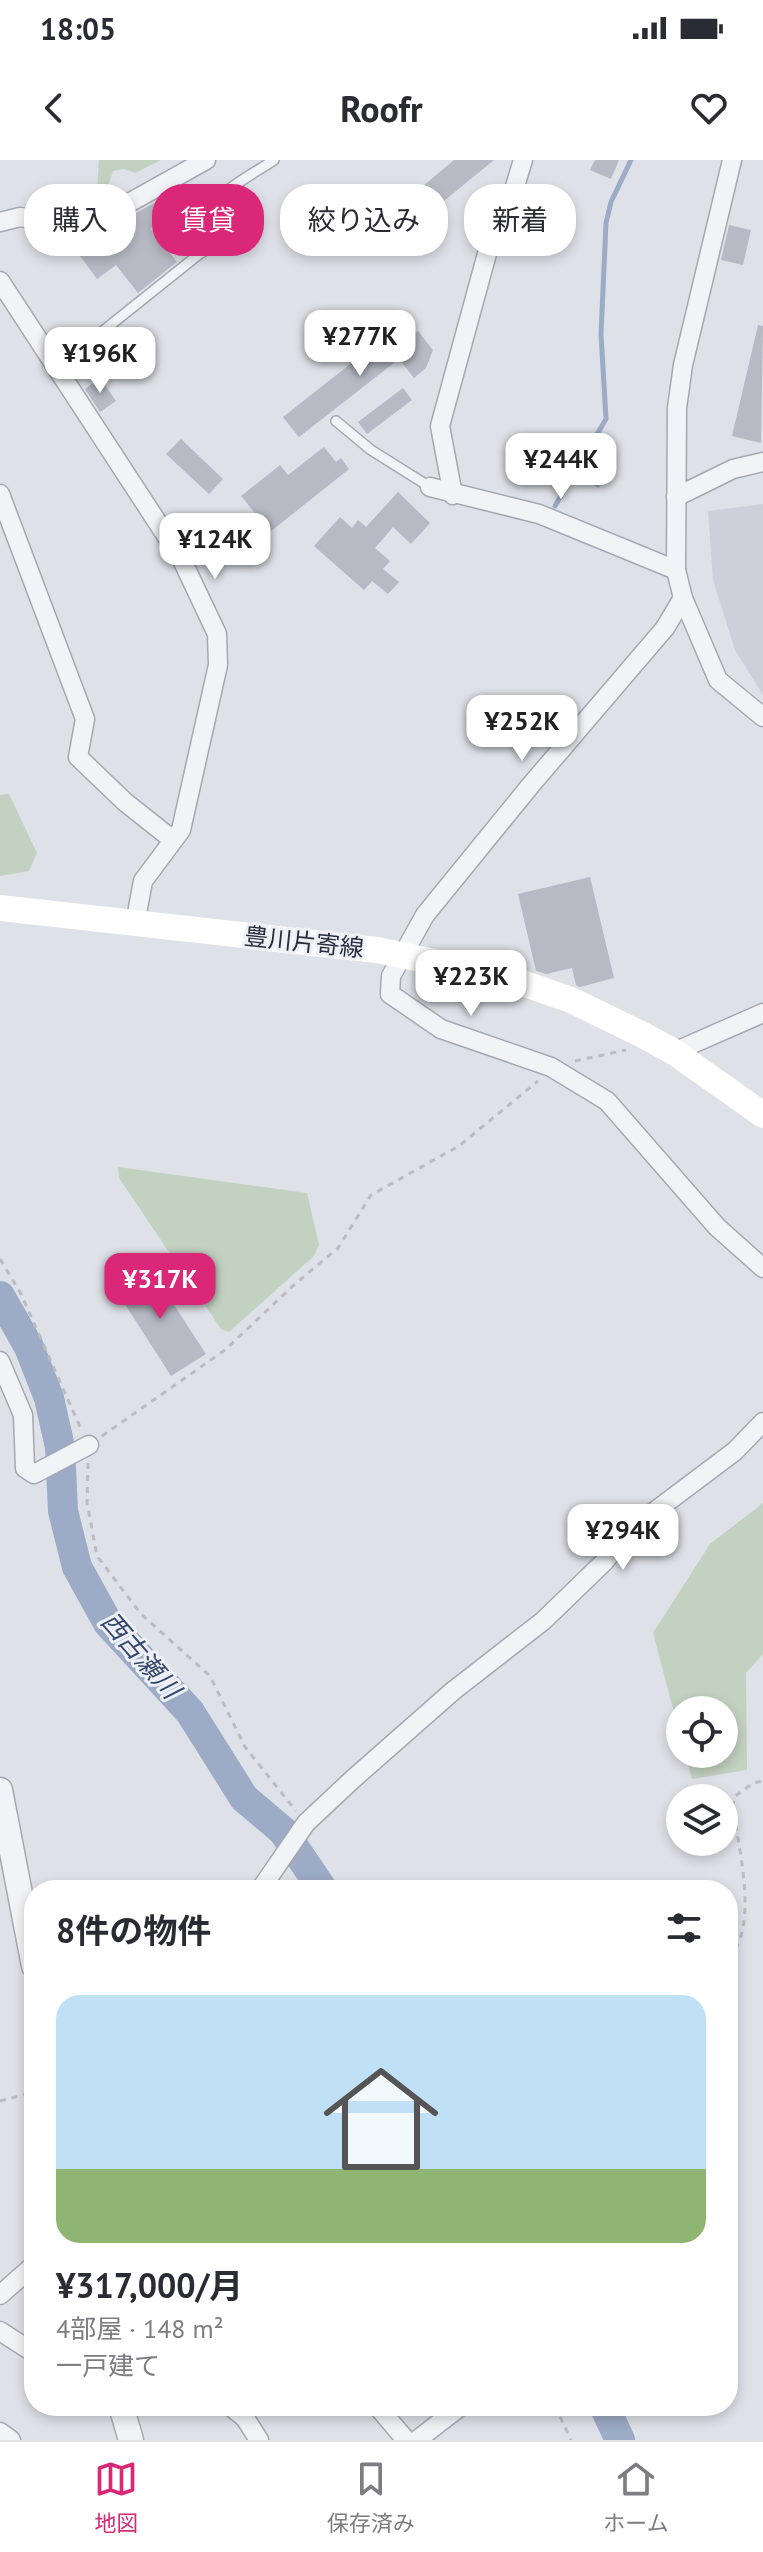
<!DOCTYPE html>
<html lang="ja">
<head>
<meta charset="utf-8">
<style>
	body { margin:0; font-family:"PT Sans","Noto Sans JP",sans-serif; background:#f2f2f3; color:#2b2b33; height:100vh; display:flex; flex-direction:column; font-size:30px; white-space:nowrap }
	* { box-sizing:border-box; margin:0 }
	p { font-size:26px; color:#7c7c81 }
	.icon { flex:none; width:44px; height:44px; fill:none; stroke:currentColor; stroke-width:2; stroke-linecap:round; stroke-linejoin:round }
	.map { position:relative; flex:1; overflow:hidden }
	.side { position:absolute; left:24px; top:1720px; width:714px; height:536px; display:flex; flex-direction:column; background:#fff; border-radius:32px; box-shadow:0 4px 12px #0003 }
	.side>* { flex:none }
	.top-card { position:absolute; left:24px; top:24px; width:716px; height:72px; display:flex; gap:16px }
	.buttons { position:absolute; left:666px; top:1536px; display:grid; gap:16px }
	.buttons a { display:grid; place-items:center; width:72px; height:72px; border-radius:50%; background:#fff; box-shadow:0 4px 12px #0003; font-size:40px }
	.price { position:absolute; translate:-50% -68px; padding:0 18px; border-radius:16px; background:#fff; color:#222; font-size:26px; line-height:52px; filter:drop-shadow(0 2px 4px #0008) }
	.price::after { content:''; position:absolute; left:50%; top:48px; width:24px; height:18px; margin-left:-12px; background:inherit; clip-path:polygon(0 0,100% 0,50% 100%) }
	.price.selected { background:#db2777; color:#fff }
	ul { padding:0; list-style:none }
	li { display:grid; align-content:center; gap:16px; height:424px; padding:0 32px }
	li span { display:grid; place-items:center; height:248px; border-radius:24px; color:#555 }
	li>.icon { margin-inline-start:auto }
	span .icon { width:144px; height:144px; fill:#fffc; stroke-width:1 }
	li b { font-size:34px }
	h2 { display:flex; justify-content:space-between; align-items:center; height:96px; padding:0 32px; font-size:34px }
	.pill { padding:0 28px; border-radius:32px; background:#fff; box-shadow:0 4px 12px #0003; font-size:28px; line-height:72px }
	.pill.selected { background:#db2777; color:#fff }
	.status { display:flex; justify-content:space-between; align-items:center; height:56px; padding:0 40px; background:#fff; direction:ltr }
	.status svg { height:22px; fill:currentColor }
	header { display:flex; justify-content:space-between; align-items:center; height:104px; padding:0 32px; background:#fff; font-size:36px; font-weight:600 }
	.dock { display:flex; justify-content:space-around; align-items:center; height:112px; border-top:2px solid #e1e1e2; background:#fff; font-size:22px; color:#7c7c81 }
	.dock a { display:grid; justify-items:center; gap:4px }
	.dock .selected { color:#db2777 }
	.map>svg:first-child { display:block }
</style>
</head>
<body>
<div class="status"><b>18:05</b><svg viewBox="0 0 49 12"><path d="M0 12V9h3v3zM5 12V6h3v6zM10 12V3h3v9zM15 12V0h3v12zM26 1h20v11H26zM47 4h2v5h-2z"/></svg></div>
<header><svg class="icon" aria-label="back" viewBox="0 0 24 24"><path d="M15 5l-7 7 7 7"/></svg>Roofr<svg class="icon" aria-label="heart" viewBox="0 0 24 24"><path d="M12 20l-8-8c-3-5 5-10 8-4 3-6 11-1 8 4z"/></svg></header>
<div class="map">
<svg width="763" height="2280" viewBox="0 0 763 2280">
	<rect width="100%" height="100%" fill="#dfe1e8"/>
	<path fill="#cdd0d9" d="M763 344V535L735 490 713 420 708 351Z"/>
	<g fill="#c3d1c1">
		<path d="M99 0H161L135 13 124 9 113 11 103 41 89 49 97 32Z"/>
		<path d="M9 634 37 693 29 711 0 716V635Z"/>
		<path d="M118 1007 307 1033 319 1085 314 1096 229 1172 221 1169 119 1018Z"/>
		<path d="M763 1343V1494L746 1513 747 1610 692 1619 685 1594H724V1550H680V1575L653 1473 710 1384Z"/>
	</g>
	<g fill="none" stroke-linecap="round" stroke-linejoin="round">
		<path stroke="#9cabc6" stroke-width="5" d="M555 346 606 259 601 174 606 63 611 42 631 0"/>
		<g stroke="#9cabc6" stroke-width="30">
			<path d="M0 1136 29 1187 49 1238 60 1287 63 1351 77 1407 108 1463 190 1552 244 1638 283 1671 323 1730"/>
			<path d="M604 2246 620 2280"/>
		</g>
	</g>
	<g fill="#b7bac4">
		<path d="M454 0H494L439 45 423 26Z"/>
		<path d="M595 0H619L611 19 590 10Z"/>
		<path d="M179 29 183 35 160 53 164 58 151 69 177 102 138 133 116 105 97 119 77 92 100 73Z"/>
		<path d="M729 65 751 70 743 105 721 100Z"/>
		<path d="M758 165 763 166 761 283 732 276Z"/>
		<path d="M418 171 433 190 426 208 414 218 399 199 299 277 283 257 391 172 401 185Z"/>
		<path d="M100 218 116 241 100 252 85 229Z"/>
		<path d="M403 228 412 240 367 274 358 262Z"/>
		<path d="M181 279 223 319 209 334 166 294Z"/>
		<path d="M324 287 336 302 341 298 349 309 270 372 241 336 280 305 288 315Z"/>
		<path d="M592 303 608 311 599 328 583 320Z"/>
		<path d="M398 332 430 363 411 384 393 367 375 388 390 401 383 409 399 422 388 434 372 421 364 430 314 386 340 357 352 368 358 360 366 367Z"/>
		<path d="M590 717 614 818 580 827 576 825 572 808 546 814 536 811 518 734Z"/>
		<path d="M148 1105 206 1194 171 1216 114 1127Z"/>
	</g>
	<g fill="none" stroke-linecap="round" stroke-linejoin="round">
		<defs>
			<g id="service">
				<path d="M203 92C179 50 246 19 274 0"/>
				<path d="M103 171 218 79"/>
				<path d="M336 261 371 290 430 327"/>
			</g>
			<g id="minor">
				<path d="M732 0 683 205 677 248 676 410 683 438 718 520 763 557"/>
				<path d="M0 62 20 57 62 64H91L206 0"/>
				<path d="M0 121 182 400 217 474 218 505 181 670 143 721 135 764"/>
				<path d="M430 327 539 354 676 410"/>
				<path d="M0 334 85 559 78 597 125 642 173 680"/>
				<path d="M453 335 440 266 497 57 513 33 523 0"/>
				<path d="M676 337 733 309 763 302"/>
				<path d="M683 438 665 468 530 626 425 755 391 816 390 834 441 869 551 907 607 941 717 1067 763 1108"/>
				<path d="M674 892 763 853"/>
				<path d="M0 1201 23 1255 25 1308 34 1314 89 1285"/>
				<path d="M260 1730 306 1663 353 1619 453 1531 543 1461 604 1402 630 1370 735 1291 763 1262"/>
				<path d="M0 2135 34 2105"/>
				<path d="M0 2171 34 2193"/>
				<path d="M230 2246 245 2258 259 2280"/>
				<path d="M377 2246 406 2280"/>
				<path d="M0 2272 11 2280"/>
				<path d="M417 2280 461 2246"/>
			</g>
			<g id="tertiary">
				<path d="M0 1630 34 1806"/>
				<path d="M121 2246 131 2280"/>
			</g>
		</defs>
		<use href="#service" stroke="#a5a8b2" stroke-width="12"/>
		<use href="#minor" stroke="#a5a8b2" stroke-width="21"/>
		<use href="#tertiary" stroke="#a5a8b2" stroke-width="27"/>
		<g stroke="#babcc2" stroke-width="3" stroke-dasharray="6 6" stroke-linecap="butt">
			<path d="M575 901 626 890"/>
			<path d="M0 1099 21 1134 81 1269"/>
			<path d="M102 1276 225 1190 295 1124 338 1088 371 1035 459 986 538 921"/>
			<path d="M88 1303 87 1343 97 1396 141 1454 210 1516 245 1587 296 1651"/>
			<path d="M728 1798C760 1768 738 1687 733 1647L734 1637 753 1623 763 1621"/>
			<path d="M0 1941 34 1932"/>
			<path d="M555 2246 571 2280"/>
		</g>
		<use href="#service" stroke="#f2f3f6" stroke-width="9"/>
		<use href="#minor" stroke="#f2f3f6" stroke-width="18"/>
		<use href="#tertiary" stroke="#f2f3f6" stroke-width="24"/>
		<path stroke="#fff" stroke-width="26" d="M0 748 377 790 505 817 571 840 643 875 674 892 763 955"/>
	</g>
	<g text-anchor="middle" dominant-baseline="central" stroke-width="6" stroke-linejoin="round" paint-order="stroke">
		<g font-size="24" fill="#292e3e" stroke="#eef0f5">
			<text transform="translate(304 782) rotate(6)">豊川片寄線</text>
		</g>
		<g font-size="26" font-style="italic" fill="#35486f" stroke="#eef0f5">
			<text transform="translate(141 1495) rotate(49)">西古瀬川</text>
		</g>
	</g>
</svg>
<div class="buttons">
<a><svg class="icon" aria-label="locate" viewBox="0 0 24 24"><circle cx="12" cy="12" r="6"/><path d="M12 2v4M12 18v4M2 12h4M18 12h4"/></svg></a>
<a><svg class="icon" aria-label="layers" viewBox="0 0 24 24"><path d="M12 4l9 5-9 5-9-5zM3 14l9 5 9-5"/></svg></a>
</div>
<b class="price" style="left:360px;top:218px">¥277K</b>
<b class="price" style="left:100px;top:235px">¥196K</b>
<b class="price" style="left:561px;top:341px">¥244K</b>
<b class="price" style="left:215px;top:421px">¥124K</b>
<b class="price" style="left:522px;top:603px">¥252K</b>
<b class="price" style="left:471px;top:858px">¥223K</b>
<b class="price selected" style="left:160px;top:1161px">¥317K</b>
<b class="price" style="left:623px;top:1412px">¥294K</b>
<div class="top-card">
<a class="pill">購入</a>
<a class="pill selected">賃貸</a>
<a class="pill">絞り込み</a>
<a class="pill">新着</a>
</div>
<section class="side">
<h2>8件の物件<svg class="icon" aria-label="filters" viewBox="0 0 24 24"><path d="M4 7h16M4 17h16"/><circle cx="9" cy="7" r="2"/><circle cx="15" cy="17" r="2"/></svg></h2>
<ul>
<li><span style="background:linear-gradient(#bfe0f5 70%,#8fb573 0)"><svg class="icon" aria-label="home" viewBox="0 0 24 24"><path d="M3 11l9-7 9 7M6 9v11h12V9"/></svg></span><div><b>¥317,000/月</b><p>4部屋 · 148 m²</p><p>一戸建て</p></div></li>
</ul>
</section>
</div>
<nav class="dock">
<a class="selected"><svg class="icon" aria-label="map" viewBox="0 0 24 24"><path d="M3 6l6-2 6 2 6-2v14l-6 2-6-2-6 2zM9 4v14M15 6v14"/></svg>地図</a>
<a><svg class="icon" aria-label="saved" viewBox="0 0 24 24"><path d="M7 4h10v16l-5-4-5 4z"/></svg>保存済み</a>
<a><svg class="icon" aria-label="home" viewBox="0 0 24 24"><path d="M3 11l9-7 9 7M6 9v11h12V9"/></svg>ホーム</a>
</nav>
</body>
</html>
